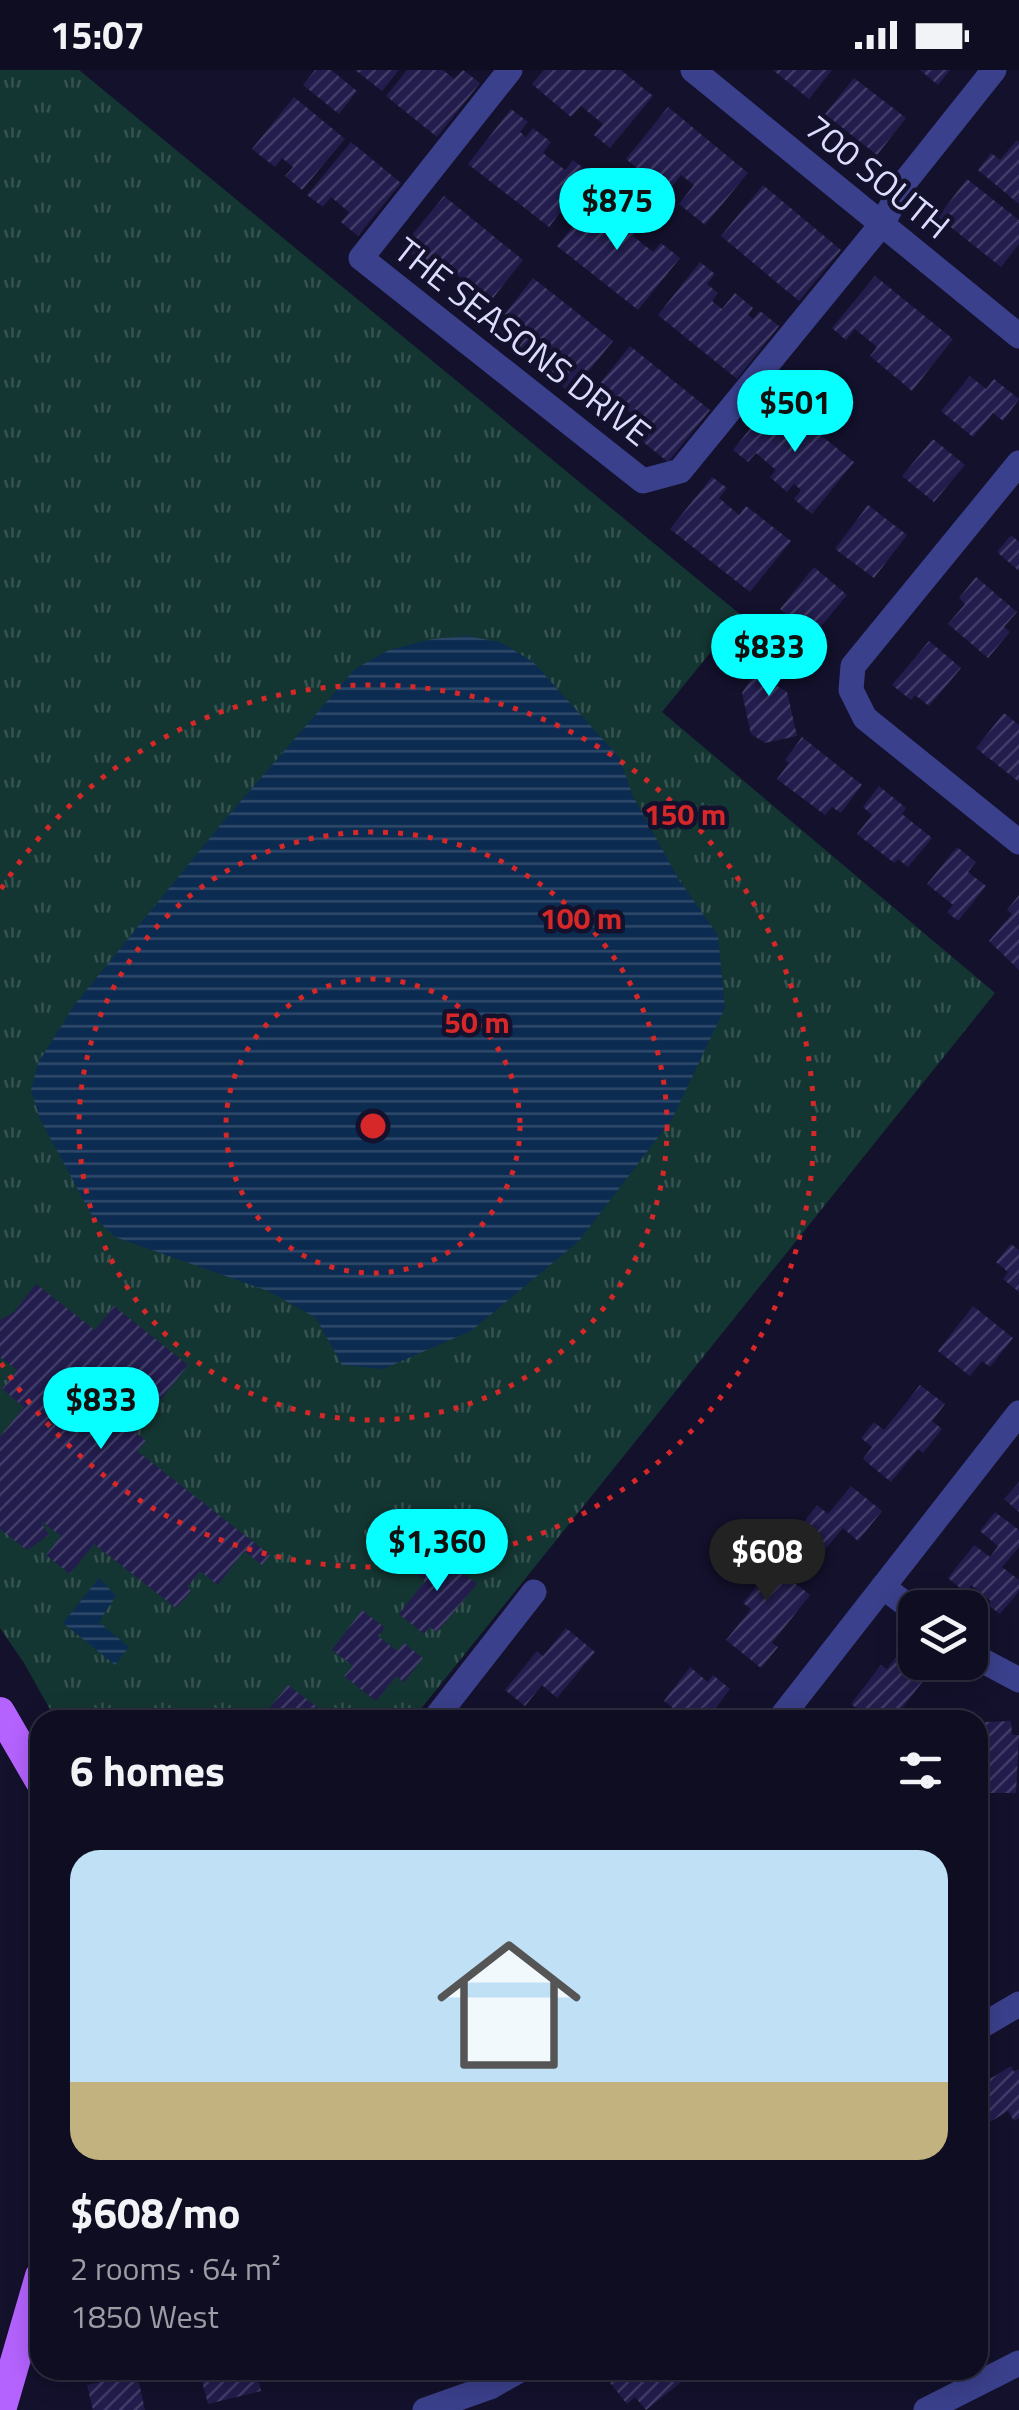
<!DOCTYPE html>
<html lang="en">
<head>
<meta charset="utf-8">
<style>
	body { margin:0; font-family:"Titillium Web",sans-serif; background:#17162a; color:#f1f3f6; height:100vh; display:flex; flex-direction:column; font-size:38px; white-space:nowrap }
	* { box-sizing:border-box; margin:0 }
	p { font-size:32px; color:#9b9ca5 }
	.icon { flex:none; width:55px; height:55px; fill:none; stroke:currentColor; stroke-width:2; stroke-linecap:round; stroke-linejoin:round }
	.map { position:relative; flex:1; overflow:hidden }
	.side { position:absolute; left:30px; top:1640px; width:958px; height:670px; display:flex; flex-direction:column; background:#0e0d21; border-radius:30px; box-shadow:0 5px 25px #0003,0 0 0 2px #2e2d3f }
	.side>* { flex:none }
	.fabs { position:absolute; left:898px; top:1520px; display:grid; gap:20px }
	.fabs a { display:grid; place-items:center; width:90px; height:90px; border-radius:20px; background:#0e0d21; box-shadow:0 5px 25px #0003,0 0 0 2px #2e2d3f; font-size:50px }
	.price { position:absolute; translate:-50% -85px; padding:0 22px; border-radius:35px; background:#08ffff; color:#111; font-size:32px; line-height:65px; filter:drop-shadow(0 2px 5px #0008) }
	.price::after { content:''; position:absolute; left:50%; top:60px; width:30px; height:22px; margin-left:-15px; background:inherit; clip-path:polygon(0 0,100% 0,50% 100%) }
	.price.active { background:#222; color:#fff }
	ul { padding:0; list-style:none }
	li { display:grid; align-content:center; gap:20px; height:530px; padding:0 40px }
	li+li { border-top:2px solid #2e2d3f }
	li span { display:grid; place-items:center; height:310px; border-radius:30px; color:#555 }
	li>.icon { margin-inline-start:auto }
	span .icon { width:180px; height:180px; fill:#fffc; stroke-width:1 }
	li b { font-size:42px }
	h2 { display:flex; justify-content:space-between; align-items:center; height:120px; padding:0 40px; font-size:42px }
	.status { display:flex; justify-content:space-between; align-items:center; height:70px; padding:0 50px; background:#0e0d21; direction:ltr }
	.status svg { height:28px; fill:currentColor }
	.map>svg:first-child { display:block }
</style>
</head>
<body>
<div class="status"><b>15:07</b><svg viewBox="0 0 49 12"><path d="M0 12V9h3v3zM5 12V6h3v6zM10 12V3h3v9zM15 12V0h3v12zM26 1h20v11H26zM47 4h2v5h-2z"/></svg></div>
<div class="map">
<svg width="1019" height="2340" viewBox="0 0 1019 2340">
	<defs>
		<pattern id="park-tufts" width="24" height="20" patternUnits="userSpaceOnUse" patternTransform="scale(2.5)"><rect width="24" height="20" fill="#143632"/><path d="M3 7l-1-3M5 7V3M7 7l1-3M15 17l-1-3M17 17v-4M19 17l1-3" fill="none" stroke="#365251"/></pattern>
		<pattern id="water-rules" width="6" height="5" patternUnits="userSpaceOnUse" patternTransform="scale(2.5)"><rect width="6" height="5" fill="#0c2b50"/><path d="M0 2.5h6" fill="none" stroke="#2f496a"/></pattern>
		<pattern id="building-hatch" width="6" height="6" patternUnits="userSpaceOnUse" patternTransform="scale(2.5)"><rect width="6" height="6" fill="#221d4d"/><path d="M-1 1l2-2M0 6l6-6M5 7l2-2" fill="none" stroke="#423d68"/></pattern>
	</defs>
	<rect width="100%" height="100%" fill="#13112c"/>
	<path fill="url(#park-tufts)" d="M0 0H79L741 545 662 642 995 923 412 1650H56L24 1593 0 1558Z"/>
	<g fill="url(#water-rules)">
		<path d="M467 566 500 572 533 592 619 687 633 726 679 810 718 865 725 938 672 1049 579 1171 471 1261 383 1299 342 1295 316 1248 268 1221 115 1167 91 1144 40 1049 31 1020 38 993 75 934 227 747 355 599 389 580 432 569Z"/>
		<path d="M99 1508 116 1526 99 1552 129 1577 115 1595 63 1553Z"/>
	</g>
	<g fill="url(#building-hatch)">
		<path d="M315 0H331L357 21 339 44 303 15Z"/>
		<path d="M355 0H399L382 21Z"/>
		<path d="M407 0H443L454 9 463 0 480 13 437 67 386 26Z"/>
		<path d="M544 0H621L653 26 610 78 594 65 603 54 581 36 571 47 532 14Z"/>
		<path d="M773 0H832L809 29Z"/>
		<path d="M920 0H950L938 15Z"/>
		<path d="M854 8 906 48 877 85 825 44Z"/>
		<path d="M294 27 345 69 302 120 285 106 293 97 282 88 275 97 252 79Z"/>
		<path d="M668 37 748 103 705 155 679 134 694 115 681 105 667 123 626 89Z"/>
		<path d="M511 39 528 52 520 62 526 67 533 58 551 72 543 83 565 100 573 90 590 103 549 157 468 94Z"/>
		<path d="M1017 70 1019 72V134L978 100 991 83 1000 90Z"/>
		<path d="M351 72 401 113 358 166 341 152 349 142 331 127 323 137 307 125Z"/>
		<path d="M967 109 1019 150V174L1001 197 938 147Z"/>
		<path d="M763 115 841 180 799 231 721 166Z"/>
		<path d="M599 124 640 156 633 166 653 182 661 173 680 188 638 240 557 176Z"/>
		<path d="M444 126 523 190 482 242 459 223 467 213 451 200 443 209 402 177Z"/>
		<path d="M700 192 715 204 707 214 718 223 712 231 722 239 735 223 753 238 748 245 753 249 760 241 779 256 737 309 658 245Z"/>
		<path d="M875 206 953 269 912 321 870 286 877 277 855 259 846 270 832 258Z"/>
		<path d="M533 208 613 271 571 323 545 303 553 293 539 282 531 292 492 260Z"/>
		<path d="M630 276 710 340 668 392 626 358 635 347 623 337 614 348 588 328Z"/>
		<path d="M970 306 986 319 994 309 1019 329 1003 351 993 343 973 367 941 341Z"/>
		<path d="M775 328 854 392 812 444 794 429 801 420 794 414 787 422 770 407 776 400 756 383 748 392 733 380Z"/>
		<path d="M933 369 965 395 934 432 902 406Z"/>
		<path d="M712 407 727 418 719 428 739 445 746 436 791 471 750 522 670 459Z"/>
		<path d="M868 435 907 465 874 508 835 479Z"/>
		<path d="M1011 465 1019 472V501L997 482Z"/>
		<path d="M814 497 847 525 813 566 780 539Z"/>
		<path d="M976 507 1017 542 1004 557 1010 562 988 588 948 554 965 534 959 528Z"/>
		<path d="M929 571 961 598 929 636 915 625 911 630 892 615Z"/>
		<path d="M767 575 793 590 777 616 787 622 797 666 765 673 751 664 742 623 751 609 757 607 754 595Z"/>
		<path d="M1004 643 1019 655V712L976 678Z"/>
		<path d="M802 667 862 715 841 743 832 737 825 745 777 709 789 693 785 690Z"/>
		<path d="M879 716 906 738 902 744 932 768 908 797 898 789 894 793 857 764 872 745 863 737Z"/>
		<path d="M957 777 976 792 968 802 986 816 958 851 947 842 953 835 927 814Z"/>
		<path d="M1019 825V900L989 871 1012 844 1007 840Z"/>
		<path d="M1011 1174 1019 1180V1222L1003 1209 1008 1202 996 1192Z"/>
		<path d="M36 1214 95 1260 114 1236 188 1295 135 1362 146 1371 137 1381 270 1485 262 1495 244 1481 218 1515 200 1501 188 1516 191 1522 176 1538 94 1474 70 1504 46 1485 61 1466 40 1450 49 1465 27 1480 0 1459V1367L24 1337 2 1319 17 1300 0 1287V1250L14 1242Z"/>
		<path d="M973 1236 1013 1268 990 1297 982 1291 970 1306 938 1281Z"/>
		<path d="M920 1315 945 1334 932 1351 942 1359 923 1383 918 1379 891 1412 863 1389 872 1377 861 1368 874 1352 884 1360Z"/>
		<path d="M1019 1412V1442L1004 1429Z"/>
		<path d="M851 1416 882 1441 858 1471 843 1458 819 1487 803 1473 809 1466 799 1458 817 1435 828 1444Z"/>
		<path d="M995 1442 1019 1460V1477L1002 1497 1019 1510V1521L1000 1544 988 1535 991 1531 971 1515 966 1523 948 1508 974 1475 990 1487 998 1476 980 1461Z"/>
		<path d="M766 1469 790 1487 779 1501 810 1525 772 1573 778 1577 761 1598 726 1570 751 1539 743 1533 757 1516 740 1502Z"/>
		<path d="M433 1480 477 1514 437 1562 429 1557 424 1564 399 1544 425 1511 415 1503Z"/>
		<path d="M362 1540 385 1558 378 1566 397 1581 404 1573 423 1588 404 1612 396 1606 376 1631 344 1606 353 1596 332 1580Z"/>
		<path d="M566 1558 595 1582 557 1628 542 1615 525 1636 505 1620 537 1581 543 1586Z"/>
		<path d="M901 1580 930 1602 893 1650H872L851 1634 881 1595 887 1599Z"/>
		<path d="M690 1597 708 1612 713 1605 730 1619 712 1643 704 1637 694 1650H688L664 1631Z"/>
		<path d="M288 1615 321 1640 313 1650H270L264 1645Z"/>
		<path d="M1011 1651 1012 1665H1019L1016 1723H985L983 1652Z"/>
		<path d="M1011 1996 1014 2002 1019 1999V2048L1014 2051 1008 2041 990 2052 978 2031V2010L985 2005 988 2010Z"/>
		<path d="M199 2300H256L261 2321 208 2334Z"/>
		<path d="M314 2300H352V2302L316 2309Z"/>
		<path d="M616 2300H684L689 2306 646 2340 635 2327 627 2334 610 2313 620 2305Z"/>
		<path d="M137 2304 145 2340H93L87 2315Z"/>
	</g>
	<g fill="none" stroke-linecap="round" stroke-linejoin="round">
		<g stroke="#3b408c" stroke-width="25">
			<path d="M510 0 361 188 643 411 680 401 882 154 904 113 994 0"/>
			<path d="M693 0 1019 266"/>
			<path d="M1019 393 853 596 851 620 865 648 1019 772"/>
			<path d="M883 1517 915 1541"/>
			<path d="M970 1584 1019 1610"/>
			<path d="M434 1650 534 1522"/>
			<path d="M779 1650 1019 1343"/>
			<path d="M978 1958 1019 1934"/>
			<path d="M425 2340 490 2317 520 2300"/>
			<path d="M926 2340 1019 2293"/>
		</g>
		<g stroke="#b563ff" stroke-width="30">
			<path d="M0 1642 40 1711"/>
			<path d="M1 2340 40 2206"/>
		</g>
	</g>
	<g fill="none" stroke="#d62828" stroke-width="5" stroke-dasharray="5 10">
		<circle cx="373" cy="1056" r="147"/>
		<circle cx="373" cy="1056" r="294"/>
		<path d="M1 819A441 441 0 1 1 1 1293"/>
	</g>
	<g text-anchor="middle" dominant-baseline="central" stroke-width="9" stroke-linejoin="round" paint-order="stroke">
		<g font-size="35" fill="#dcdcff" stroke="#13112c">
			<text transform="translate(878 106) rotate(39)">700 SOUTH</text>
			<text transform="translate(523 271) rotate(38)">THE SEASONS DRIVE</text>
		</g>
	</g>
	<circle cx="373" cy="1056" r="15" fill="#d62828" stroke="#13112c" stroke-width="5"/>
	<g font-size="30" text-anchor="middle" font-weight="bold" fill="#d62828" stroke="#13112c" stroke-width="9" stroke-linejoin="round" paint-order="stroke">
		<text x="685" y="755">150 m</text>
		<text x="581" y="859">100 m</text>
		<text x="477" y="963">50 m</text>
	</g>
</svg>
<div class="fabs">
<a><svg class="icon" aria-label="layers" viewBox="0 0 24 24"><path d="M12 4l9 5-9 5-9-5zM3 14l9 5 9-5"/></svg></a>
</div>
<b class="price" style="left:617px;top:183px">$875</b>
<b class="price" style="left:795px;top:385px">$501</b>
<b class="price" style="left:769px;top:629px">$833</b>
<b class="price" style="left:101px;top:1382px">$833</b>
<b class="price" style="left:437px;top:1524px">$1,360</b>
<b class="price active" style="left:767px;top:1534px">$608</b>
<section class="side">
<h2>6 homes<svg class="icon" aria-label="filters" viewBox="0 0 24 24"><path d="M4 7h16M4 17h16"/><circle cx="9" cy="7" r="2"/><circle cx="15" cy="17" r="2"/></svg></h2>
<ul>
<li><span style="background:linear-gradient(#bfe0f5 75%,#c2b280 0)"><svg class="icon" aria-label="home" viewBox="0 0 24 24"><path d="M3 11l9-7 9 7M6 9v11h12V9"/></svg></span><div><b>$608/mo</b><p>2 rooms · 64 m²</p><p>1850 West</p></div></li>
</ul>
</section>
</div>
</body>
</html>
